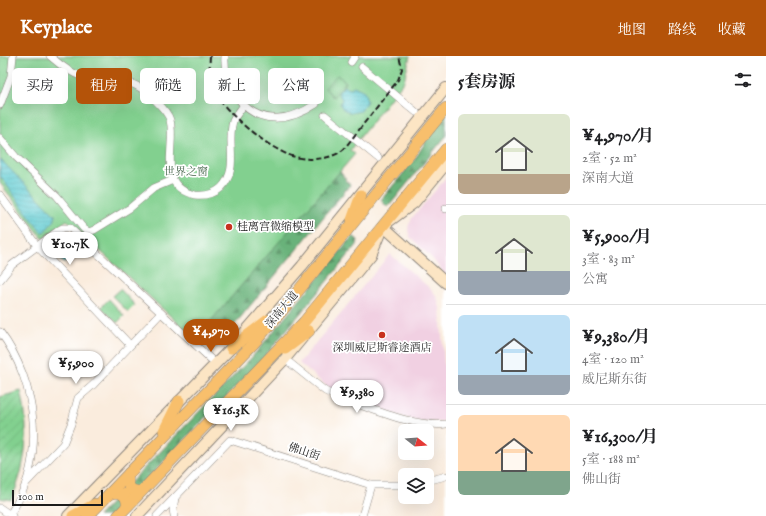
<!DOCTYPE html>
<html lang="zh">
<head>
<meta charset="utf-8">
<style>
	body { margin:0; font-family:"IM FELL English","Noto Serif SC",serif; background:#f2f2f2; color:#202124; height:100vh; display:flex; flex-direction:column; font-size:15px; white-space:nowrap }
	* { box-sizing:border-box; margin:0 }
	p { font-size:13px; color:#757577 }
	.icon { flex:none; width:22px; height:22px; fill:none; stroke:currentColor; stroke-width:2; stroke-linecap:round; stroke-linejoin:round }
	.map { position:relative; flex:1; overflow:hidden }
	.panel { display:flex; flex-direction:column; background:#fff; width:320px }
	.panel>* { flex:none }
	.top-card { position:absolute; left:12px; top:12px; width:374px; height:36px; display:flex; gap:8px }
	.needle { width:26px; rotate:107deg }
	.controls { position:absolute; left:398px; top:368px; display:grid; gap:8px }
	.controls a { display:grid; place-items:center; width:36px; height:36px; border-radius:6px; background:#fff; box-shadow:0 4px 16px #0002; font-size:20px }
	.scale { position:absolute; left:12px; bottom:10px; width:91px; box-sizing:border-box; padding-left:4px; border:2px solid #1c1c1c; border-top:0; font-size:11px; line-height:14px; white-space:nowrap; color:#1c1c1c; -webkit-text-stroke:3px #fff; paint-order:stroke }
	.price { position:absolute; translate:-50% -34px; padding:0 9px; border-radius:14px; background:#fff; color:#222; font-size:13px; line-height:26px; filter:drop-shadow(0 1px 2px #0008) }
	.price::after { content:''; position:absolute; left:50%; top:24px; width:12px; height:9px; margin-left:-6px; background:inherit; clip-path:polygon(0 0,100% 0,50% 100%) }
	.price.selected { background:#b45309; color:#fff }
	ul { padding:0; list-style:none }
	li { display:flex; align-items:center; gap:12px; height:100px; padding:0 12px }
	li+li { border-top:1px solid #e0e0e0 }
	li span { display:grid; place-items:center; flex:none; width:112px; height:80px; border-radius:6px; color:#555 }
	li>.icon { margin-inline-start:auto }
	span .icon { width:48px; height:48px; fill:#fffc; stroke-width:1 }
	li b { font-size:17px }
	h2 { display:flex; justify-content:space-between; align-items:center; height:48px; padding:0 12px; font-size:17px }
	.pill { padding:0 14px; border-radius:6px; background:#fff; box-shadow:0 4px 16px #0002; font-size:14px; line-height:36px }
	.pill.selected { background:#b45309; color:#fff }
	header { display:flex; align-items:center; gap:24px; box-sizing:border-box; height:56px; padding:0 20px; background:#b45309; color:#fff }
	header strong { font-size:19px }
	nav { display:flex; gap:22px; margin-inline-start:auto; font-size:14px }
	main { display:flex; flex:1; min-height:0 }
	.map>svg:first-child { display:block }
</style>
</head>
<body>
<header>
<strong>Keyplace</strong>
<nav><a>地图</a><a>路线</a><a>收藏</a></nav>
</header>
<main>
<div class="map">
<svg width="446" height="460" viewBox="0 0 446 460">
	<defs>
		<pattern id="forest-firs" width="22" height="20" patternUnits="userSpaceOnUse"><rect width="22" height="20" fill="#69b27a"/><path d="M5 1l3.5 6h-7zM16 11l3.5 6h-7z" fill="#569063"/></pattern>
		<pattern id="garden-furrows" width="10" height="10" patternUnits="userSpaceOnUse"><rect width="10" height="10" fill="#82d08f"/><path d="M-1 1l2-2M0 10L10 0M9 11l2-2" fill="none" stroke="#70b27b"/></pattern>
		<pattern id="water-rules" width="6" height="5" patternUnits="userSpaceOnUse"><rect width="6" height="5" fill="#5dcbd1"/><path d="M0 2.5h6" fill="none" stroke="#50aeb3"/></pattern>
	</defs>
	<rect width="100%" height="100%" fill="#fff"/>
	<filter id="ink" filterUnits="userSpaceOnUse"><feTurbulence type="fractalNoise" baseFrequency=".025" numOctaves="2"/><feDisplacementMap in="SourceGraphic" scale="8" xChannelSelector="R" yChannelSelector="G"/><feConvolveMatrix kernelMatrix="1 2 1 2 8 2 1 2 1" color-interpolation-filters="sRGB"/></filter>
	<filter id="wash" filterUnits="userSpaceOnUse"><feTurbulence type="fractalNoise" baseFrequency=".012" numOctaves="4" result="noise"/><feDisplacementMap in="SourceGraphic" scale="16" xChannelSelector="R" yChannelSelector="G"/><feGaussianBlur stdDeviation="0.9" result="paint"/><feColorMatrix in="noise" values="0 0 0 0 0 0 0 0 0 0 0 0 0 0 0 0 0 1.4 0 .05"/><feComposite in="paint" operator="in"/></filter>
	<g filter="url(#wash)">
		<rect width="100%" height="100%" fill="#faecdd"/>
		<g fill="#f1d0e2">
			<path d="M446 122V220L432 202 410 181 408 171 412 162Z"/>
			<path d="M390 198 432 234 437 241 440 252 446 336V366H419L342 341 330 333 299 307Z"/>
		</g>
		<g fill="url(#forest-firs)" stroke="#42674b">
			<path d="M446 57V80L389 150 387 151 381 144 415 103 431 77Z"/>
			<path d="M335 109 350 129 216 291 133 213Z"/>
			<path d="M353 180 358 184 357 189 260 306 111 460H98L252 301Z"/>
		</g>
		<g fill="#82d08f" stroke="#4f7656">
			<path d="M0 0H410L404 25 350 94 355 98 195 283 67 164 43 183 0 127Z"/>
			<path d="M120 233 135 249 128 256 112 240Z"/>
			<path d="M109 243 124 260 117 267 101 251Z"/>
		</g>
		<g fill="url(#garden-furrows)" stroke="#4f7656">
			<path d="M337 19 346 26 333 41 325 32Z"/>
			<path d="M21 335C30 372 27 409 11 444L0 442V341Z"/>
		</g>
		<g fill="url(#water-rules)" stroke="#3c7476">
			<path d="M344 30 349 33 354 30 364 35 367 45 361 55 350 57 343 53 340 48 342 43 338 37Z"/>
			<path d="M0 103 55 159V164L44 176H41L0 120Z"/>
			<path d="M61 181H69L77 188 76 192 68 200 67 205 65 207 57 202 52 194 54 187Z"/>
		</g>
	</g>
	<g filter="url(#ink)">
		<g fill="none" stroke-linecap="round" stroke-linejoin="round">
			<defs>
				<g id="street">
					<path d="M50 0C60 9 70 17 83 21 97 26 111 23 125 26 136 27 148 37 156 45 161 50 168 57 170 64 177 91 155 130 195 139 204 140 214 138 221 132 240 113 226 88 233 65 235 60 240 55 243 50"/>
					<path d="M225 0C224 15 228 29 237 41 258 70 289 66 316 48"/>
					<path d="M351 6 355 0"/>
					<path d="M362 11 416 56"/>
					<path d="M0 49 11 20 13 0"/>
					<path d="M325 59 378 102"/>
					<path d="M0 82 16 101 57 140 84 173 89 176 94 174 130 152 154 132 173 124"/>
					<path d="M0 139 38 191 130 289"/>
					<path d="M446 152V153"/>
					<path d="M0 224 12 209 59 174 63 172H70L216 308"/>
					<path d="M0 276C38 326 47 406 10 458"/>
					<path d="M285 303 325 335 337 341C369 351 413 372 446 368"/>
					<path d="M427 425 446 420"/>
					<path d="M26 427 63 388 71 368 78 342 93 329 161 257"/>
					<path d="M0 452 12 460"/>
					<path d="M174 459 173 454 175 442"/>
					<path d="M157 460 230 384 371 429H405"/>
					<path d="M362 460 371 429"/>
				</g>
				<g id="secondary">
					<path d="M383 170 446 227"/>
					<path d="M68 460 231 292 302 210 446 32"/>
					<path d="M137 460 285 303 371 199 383 170 414 147 446 108"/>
				</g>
				<g id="primary">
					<path d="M352 164 361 139"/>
					<path d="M231 292 268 264"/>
					<path d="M285 293 309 275"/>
					<path d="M164 375 179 345"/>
					<path d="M129 417C125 427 129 437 141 435"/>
					<path d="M109 438C119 434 128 438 127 450"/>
					<path d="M73 460 95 448"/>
					<path d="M88 460 254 287 286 250 446 52"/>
					<path d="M118 460 304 266 446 93"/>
				</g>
			</defs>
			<use href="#street" stroke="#8b847c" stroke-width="8"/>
			<use href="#secondary" stroke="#8b847c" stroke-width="12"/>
			<use href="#primary" stroke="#8b847c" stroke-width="12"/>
			<use href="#street" stroke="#fff" stroke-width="7"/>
			<use href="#secondary" stroke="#fce5c4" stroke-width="10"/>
			<use href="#primary" stroke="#f8bf6c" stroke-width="11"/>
			<path stroke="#1c1c1c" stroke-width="2" stroke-dasharray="6 3" stroke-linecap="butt" d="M210 0C209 12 210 25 215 36 226 58 266 90 289 99 305 105 331 105 344 93L398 24 402 13 399 0"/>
		</g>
	</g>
	<g fill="#c8321e" stroke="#fff" stroke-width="1.5">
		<circle cx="229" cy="171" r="4"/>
		<circle cx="382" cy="279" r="4"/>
	</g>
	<g text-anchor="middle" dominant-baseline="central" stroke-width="3.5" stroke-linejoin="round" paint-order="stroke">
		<g font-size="11" fill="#45644a" stroke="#fff">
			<text x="186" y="116">世界之窗</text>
		</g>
		<g font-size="11" fill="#1c1c1c" stroke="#fff" text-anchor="start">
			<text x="237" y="171">桂离宫微缩模型</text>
			<text x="382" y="292" text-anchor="middle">深圳威尼斯睿途酒店</text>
		</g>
		<g font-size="11" fill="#1c1c1c" stroke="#fff">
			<text transform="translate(282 254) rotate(-50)">深南大道</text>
			<text transform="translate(304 396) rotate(18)">佛山街</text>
		</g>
	</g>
</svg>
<div class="controls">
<a><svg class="needle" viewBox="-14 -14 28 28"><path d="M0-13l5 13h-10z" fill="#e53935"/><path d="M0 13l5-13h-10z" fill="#757577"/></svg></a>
<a><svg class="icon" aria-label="layers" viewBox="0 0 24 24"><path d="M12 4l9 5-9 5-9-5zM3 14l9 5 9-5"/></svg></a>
</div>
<div class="scale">100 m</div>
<b class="price" style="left:70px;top:210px">¥10.7K</b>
<b class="price selected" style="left:211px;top:297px">¥4,970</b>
<b class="price" style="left:76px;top:329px">¥5,900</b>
<b class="price" style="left:357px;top:358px">¥9,380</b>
<b class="price" style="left:231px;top:376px">¥16.3K</b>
<div class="top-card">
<a class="pill">买房</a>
<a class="pill selected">租房</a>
<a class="pill">筛选</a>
<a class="pill">新上</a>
<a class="pill">公寓</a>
</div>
</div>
<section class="panel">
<h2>5套房源<svg class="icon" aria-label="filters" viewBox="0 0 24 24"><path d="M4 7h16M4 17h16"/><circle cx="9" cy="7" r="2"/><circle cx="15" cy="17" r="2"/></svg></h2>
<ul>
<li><span style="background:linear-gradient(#dfe7d0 75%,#b9a48a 0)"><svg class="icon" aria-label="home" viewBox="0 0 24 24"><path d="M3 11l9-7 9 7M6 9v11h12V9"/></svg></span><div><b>¥4,970/月</b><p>2室 · 52 m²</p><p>深南大道</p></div></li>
<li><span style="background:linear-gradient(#dfe7d0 70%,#9aa5b1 0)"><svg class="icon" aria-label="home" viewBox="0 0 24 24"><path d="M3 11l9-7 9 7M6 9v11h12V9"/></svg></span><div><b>¥5,900/月</b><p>3室 · 83 m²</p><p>公寓</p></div></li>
<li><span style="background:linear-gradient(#bfe0f5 75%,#9aa5b1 0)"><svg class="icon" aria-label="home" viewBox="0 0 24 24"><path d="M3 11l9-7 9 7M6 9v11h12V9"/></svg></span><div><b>¥9,380/月</b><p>4室 · 120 m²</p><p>威尼斯东街</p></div></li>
<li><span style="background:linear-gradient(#ffd9b3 70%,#7fa58c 0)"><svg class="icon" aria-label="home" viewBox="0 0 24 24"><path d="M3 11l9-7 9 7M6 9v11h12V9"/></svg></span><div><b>¥16,300/月</b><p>5室 · 188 m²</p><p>佛山街</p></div></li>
</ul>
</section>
</main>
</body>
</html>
